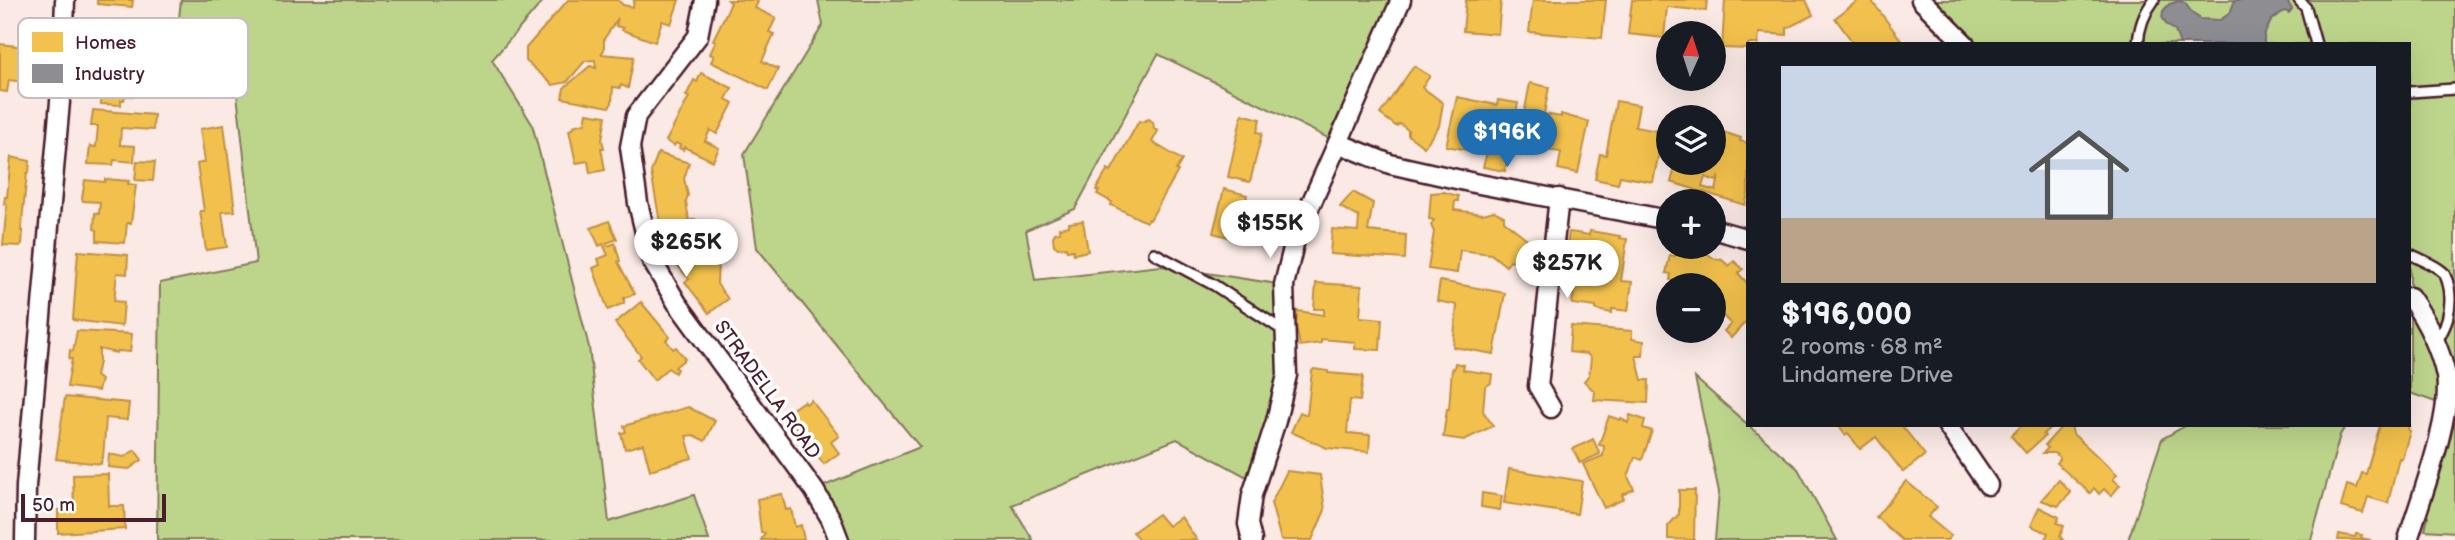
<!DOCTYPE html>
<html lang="en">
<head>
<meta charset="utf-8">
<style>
	body { margin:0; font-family:"Balsamiq Sans",sans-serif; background:#242831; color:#f1f3f6; height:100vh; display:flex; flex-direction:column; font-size:26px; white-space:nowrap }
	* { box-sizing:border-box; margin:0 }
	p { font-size:23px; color:#9ea1a6 }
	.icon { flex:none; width:38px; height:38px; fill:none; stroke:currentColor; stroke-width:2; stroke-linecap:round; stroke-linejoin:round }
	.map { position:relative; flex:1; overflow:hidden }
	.side { position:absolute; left:1746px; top:42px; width:665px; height:385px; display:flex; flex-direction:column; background:#171b24; border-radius:0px; box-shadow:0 7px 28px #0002 }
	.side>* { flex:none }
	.needle { width:46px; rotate:3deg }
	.buttons { position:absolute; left:1656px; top:21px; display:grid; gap:14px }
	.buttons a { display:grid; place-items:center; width:70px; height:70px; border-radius:50%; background:#171b24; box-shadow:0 7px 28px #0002; font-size:35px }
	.scale { position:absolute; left:21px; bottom:18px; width:145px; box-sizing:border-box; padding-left:7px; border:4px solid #4a1f2b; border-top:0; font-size:19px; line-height:24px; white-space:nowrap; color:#4a1f2b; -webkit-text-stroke:5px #fff; paint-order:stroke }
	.price { position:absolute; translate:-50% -60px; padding:0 16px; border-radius:24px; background:#fff; color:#222; font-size:23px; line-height:46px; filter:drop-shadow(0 2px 4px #0008) }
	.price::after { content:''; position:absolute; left:50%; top:42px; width:21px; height:16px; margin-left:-10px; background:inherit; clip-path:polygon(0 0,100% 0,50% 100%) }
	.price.selected { background:#1f6fb2; color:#fff }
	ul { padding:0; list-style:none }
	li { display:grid; align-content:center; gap:14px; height:371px; padding:0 35px }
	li+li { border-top:2px solid #363941 }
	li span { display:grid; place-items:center; height:217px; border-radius:0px; color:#555 }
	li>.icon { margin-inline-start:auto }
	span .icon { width:126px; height:126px; fill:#fffc; stroke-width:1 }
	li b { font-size:30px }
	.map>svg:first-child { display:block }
</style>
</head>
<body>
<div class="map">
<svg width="2455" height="540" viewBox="0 0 2455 540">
	<rect width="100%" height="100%" fill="#fae9e4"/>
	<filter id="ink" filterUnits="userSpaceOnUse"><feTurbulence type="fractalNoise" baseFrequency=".0143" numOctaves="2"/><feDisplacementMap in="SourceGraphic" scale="14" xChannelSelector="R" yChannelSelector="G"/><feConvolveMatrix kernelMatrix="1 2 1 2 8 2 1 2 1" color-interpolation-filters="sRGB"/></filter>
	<g filter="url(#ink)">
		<g fill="#bdd58b" stroke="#847a5b" stroke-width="2">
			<path d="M181 0H544L492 60 532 124 589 347 609 522 694 495 709 540H157L160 283 256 263 229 23 179 18Z"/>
			<path d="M818 0H1401L1338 143 1158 54 1075 209 1026 230 1035 280 1161 266 1284 285 1287 375 1256 482 1177 439 1012 505 1033 540H839L814 490 920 447 757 248 744 154 823 25Z"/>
			<path d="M1921 0H2455V532L2425 530 2428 517 2415 516 2447 406 2410 393V44H1965Z"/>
			<path d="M1695 378 1798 469 1837 540H1715L1719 492Z"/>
			<path d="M2187 425H2346L2340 435 2311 540H2128L2162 439Z"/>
		</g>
		<g fill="#f2c14e" stroke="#c09044" stroke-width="2" fill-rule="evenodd">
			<path d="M97 0H133L132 7 97 4Z"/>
			<path d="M568 0H618L623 5 633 7 634 0H679L671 24 662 21 655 42 622 30 623 28 616 26 618 18 604 39V50L601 54 634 57 628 88 621 85 620 88 613 87 612 103 609 107 562 98 564 88 590 66 596 68 595 60 585 61 567 82 553 85 526 61V48Z"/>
			<path d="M728 0H754L758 2 755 8 776 18 769 32 774 34 762 61 778 69 768 90 711 62 714 56 710 54 716 41 713 40 731 3Z"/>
			<path d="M1466 0H1501L1498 34 1463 31Z"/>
			<path d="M1533 0H1606L1602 38 1529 32Z"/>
			<path d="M1632 0H1707L1706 11 1667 7 1664 38 1628 34Z"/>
			<path d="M1725 0H1806L1813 15 1787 28V35L1759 33 1758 44H1748V49L1722 48Z"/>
			<path d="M1859 0H1871L1901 40 1896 44H1854L1835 18Z"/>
			<path d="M96 34 149 38 145 96H125L124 100H121V105L101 104 103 73H100L101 57H94Z"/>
			<path d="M0 44 34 48 31 83 9 80 7 92 0 91Z"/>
			<path d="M1414 66 1430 76 1422 87 1443 103 1439 126 1424 147 1408 135V130L1400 124 1396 126 1380 114Z"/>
			<path d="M701 73 732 88 726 99 733 103 717 134 710 130 705 141 719 148 713 161 684 147 683 150 679 148 680 145 676 143 674 146 666 141 689 97 686 96 694 80 697 82Z"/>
			<path d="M1530 83 1549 87 1544 114 1561 117V114L1589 122 1578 173 1558 169 1561 152 1518 146Z"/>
			<path d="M1457 97 1497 105 1498 100 1518 103 1505 171 1483 167 1491 138 1483 135 1485 128 1474 125 1469 150 1446 146Z"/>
			<path d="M1616 101 1639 105 1635 127 1663 132 1653 182 1620 176 1618 184 1595 179 1600 154 1606 155Z"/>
			<path d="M93 110 154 115 153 130 121 128 120 145 135 146 134 162 114 160 113 165 88 164 90 146 96 147 98 126H91Z"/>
			<path d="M587 113 606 116 602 140 604 148H601L605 170 590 173 588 161 576 163 569 130 574 128 573 126 585 123Z"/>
			<path d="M1242 114 1260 119 1257 132 1262 133 1250 182 1228 177Z"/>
			<path d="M1149 119 1153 122 1154 129 1158 131 1152 142 1182 160 1176 170 1178 171 1150 220 1148 219 1146 222 1111 205 1112 202 1097 194 1099 191 1096 190 1108 169 1111 171 1139 121 1142 122Z"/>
			<path d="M224 125 235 211 222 212 227 247 206 250 200 211H204L197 164 205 162 200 129Z"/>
			<path d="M1720 131 1741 138 1740 141 1748 143V194L1745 205 1671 182 1676 164 1689 168 1691 163H1713V141L1716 142ZM1719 176 1716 191 1702 187 1705 177 1717 181Z"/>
			<path d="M658 153 689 163 684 179 688 195 686 201 689 221 695 219 698 224 702 247 671 253 667 227 664 228 663 221 660 222 651 172Z"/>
			<path d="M11 157 30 161 29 173H27L21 231H23L22 244 20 246 3 245 7 204H4L5 197H7Z"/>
			<path d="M137 161 155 162 153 181 135 180Z"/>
			<path d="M105 179 129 181 128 184 136 185 131 223H127L125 243 97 241V230L94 229 95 213 99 214 100 202 83 201 82 198 85 180 105 182Z"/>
			<path d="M1224 189 1247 195 1236 239 1213 233Z"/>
			<path d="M1353 192 1373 203 1368 231 1406 235 1405 259 1330 254 1332 229 1358 231 1359 217 1340 207Z"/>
			<path d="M1444 192 1458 196V201H1455L1454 210 1483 214 1494 211 1504 216V221L1527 239 1524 255 1510 261 1506 266 1491 254 1460 250 1457 273 1428 269 1434 232 1431 225 1434 220 1429 219 1431 193Z"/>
			<path d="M609 221 617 239 606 243 608 246 615 243 620 261 618 262 635 294 624 298V303L608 310 593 268 600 265 598 259 608 255 603 244 599 246 591 228Z"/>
			<path d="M1083 221 1088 251 1074 254 1073 250 1067 251 1066 247 1058 248 1054 245 1053 237 1055 233 1060 232 1059 228 1069 226V223Z"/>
			<path d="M1590 231 1620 236 1619 238 1627 239 1621 281 1632 282 1628 311 1612 309V313L1596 310V307L1572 304 1576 276 1580 277V272L1585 273V268H1580L1582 255 1566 253 1569 232 1589 235Z"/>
			<path d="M1702 250 1715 259 1722 260 1729 266 1734 261 1743 269 1738 273 1748 284V319L1731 338 1724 331 1731 324 1713 306V285H1682L1670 280 1671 274 1666 273 1670 255 1675 256 1676 252 1698 257Z"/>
			<path d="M78 251 128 255 127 274 117 273 114 301 124 302 122 326 73 320Z"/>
			<path d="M708 262 718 263 717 284 728 299 709 313 685 282 689 279 678 266 679 263 708 265Z"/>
			<path d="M1440 281 1505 293 1494 354 1453 347 1457 305 1437 301Z"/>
			<path d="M1316 283 1362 286 1360 317 1382 319 1380 350 1355 349V342L1321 339V343L1300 346 1296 325 1297 311 1324 315V309H1314Z"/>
			<path d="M641 302 670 337 666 340 673 349 676 347 685 359 675 367 677 369 675 373 668 368 654 380 638 359 641 356 615 323Z"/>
			<path d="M1571 326 1632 331V339L1644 341 1643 356H1636L1642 380H1649L1648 403 1594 400 1595 392 1584 381 1589 375 1591 358 1587 354 1569 352Z"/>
			<path d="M77 331 132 334 130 352 118 351 116 353 99 349V362L96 376 101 380 98 391 67 387 72 359H69L70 350 73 351Z"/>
			<path d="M1455 363 1464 365 1463 370 1492 374 1491 383 1485 387 1483 411 1493 426 1464 440 1443 437 1447 409H1449L1452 368 1454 369Z"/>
			<path d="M1314 369 1328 371V373L1363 376 1360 401 1350 400 1347 433 1370 435 1369 452 1327 448 1291 432 1300 412 1307 415 1312 371Z"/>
			<path d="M65 397 129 403 127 420 106 418 103 458H102L101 464 56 459Z"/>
			<path d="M811 400 839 436 831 442 839 453 824 464 785 414 804 401 806 404Z"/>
			<path d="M688 407 715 421 705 441 693 435 686 436 692 458 650 470 643 444 625 449 621 433 626 432 624 426Z"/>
			<path d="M1630 415 1645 420 1643 428 1652 431 1642 460 1635 457 1628 477 1634 489 1622 495 1624 499 1604 508 1583 464 1603 456 1604 446 1599 445 1609 416 1620 420 1621 418 1628 423Z"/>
			<path d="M1838 425H1905L1903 427 1925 455 1903 472 1876 437 1860 449 1848 433 1845 435Z"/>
			<path d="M2022 425H2053L2043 434 2045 436 2026 453 2011 436Z"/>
			<path d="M2063 425H2071L2073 434 2117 474 2113 479 2120 485 2111 496 2104 489 2099 494 2094 488 2090 493 2056 463 2060 458 2055 453H2043L2048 448 2045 445Z"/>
			<path d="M2380 425H2409L2408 430 2410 431 2402 459 2399 458 2388 503 2368 497 2363 513 2341 507 2347 485 2357 488 2362 473 2366 474Z"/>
			<path d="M1593 439 1600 454 1580 463 1573 449Z"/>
			<path d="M135 450 142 460 129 469 108 467 109 454 124 457Z"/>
			<path d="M1509 469 1582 481 1577 514 1504 503Z"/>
			<path d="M1287 471 1320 475 1325 510 1312 540H1281L1271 503Z"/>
			<path d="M108 474 109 506H124L125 529 58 533V510L74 509 73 475Z"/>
			<path d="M2059 480 2071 493 2058 506 2041 500Z"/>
			<path d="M1906 481 1937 507 1928 517 1951 536 1947 540H1902L1876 517Z"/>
			<path d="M1679 490H1695L1694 540 1668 539V526L1679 514Z"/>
			<path d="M1482 493 1502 496 1500 510 1481 507Z"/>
			<path d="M782 494 786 510 791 509 795 527 801 525 804 540H761L765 533 761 532 757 499Z"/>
			<path d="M2039 507 2059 517 2057 523 2064 526 2060 536 2063 540H2045L2048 533 2031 526Z"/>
			<path d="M1158 514 1168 526 1181 517 1197 540H1139L1133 532Z"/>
			<path d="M2339 534 2355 537 2356 534 2362 535 2361 538 2371 540H2338Z"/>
		</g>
		<path fill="#8d8d92" stroke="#796c73" stroke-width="2" d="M2235 0H2286L2292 9 2289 13 2285 11 2281 13 2271 21 2264 35V44H2180L2175 31 2166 24 2162 17 2163 11 2169 4 2179 1 2185 3 2193 14 2201 19 2220 20 2230 13Z"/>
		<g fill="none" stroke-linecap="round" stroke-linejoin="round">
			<defs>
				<g id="service">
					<path d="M2299 0 2306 8 2316 44"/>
					<path d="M2138 44C2139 27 2144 13 2154 0"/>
					<path d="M2410 92 2455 89"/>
					<path d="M1154 253 1214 285 1284 331"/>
					<path d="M2410 254C2421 260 2435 264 2444 273 2455 294 2450 323 2436 342"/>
				</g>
				<g id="minor">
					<path d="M705 0 698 36 636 116 630 147 638 203 652 261 677 303 814 490 831 519 839 540"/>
					<path d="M1921 0 1965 44"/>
					<path d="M1338 143 1390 164 1474 183 1668 220"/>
					<path d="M1713 229 1748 239"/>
					<path d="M1551 408 1538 386 1559 198"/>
					<path d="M1947 425 1988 485"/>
					<path d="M25 540 26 486 62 79 65 0"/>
					<path d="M1252 540 1248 524 1252 495 1276 421 1287 375 1284 285 1295 240 1401 0"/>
					<path d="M2408 540C2420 499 2453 416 2446 376 2440 348 2426 320 2410 297"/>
				</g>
			</defs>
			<use href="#service" stroke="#4a1f2b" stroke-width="14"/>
			<use href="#minor" stroke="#4a1f2b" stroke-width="23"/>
			<use href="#service" stroke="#fff" stroke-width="9"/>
			<use href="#minor" stroke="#fff" stroke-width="18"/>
		</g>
	</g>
	<g text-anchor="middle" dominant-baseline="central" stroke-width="7" stroke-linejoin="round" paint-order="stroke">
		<g font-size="19" fill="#4a1f2b" stroke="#fff">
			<text transform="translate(767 390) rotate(54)">STRADELLA ROAD</text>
		</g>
	</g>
	<rect x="18" y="18" width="230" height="80" rx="10" fill="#fff" stroke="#c9bcbf" stroke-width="2"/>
	<rect x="32" y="32" width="31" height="20" fill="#f2c14e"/>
	<rect x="32" y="64" width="31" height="19" fill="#8d8d92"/>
	<g font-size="19" fill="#4a1f2b">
		<text x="75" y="49">Homes</text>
		<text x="75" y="80">Industry</text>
	</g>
</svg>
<div class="buttons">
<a><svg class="needle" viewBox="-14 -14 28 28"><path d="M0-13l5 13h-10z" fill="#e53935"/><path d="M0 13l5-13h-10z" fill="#9ea1a6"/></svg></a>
<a><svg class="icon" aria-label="layers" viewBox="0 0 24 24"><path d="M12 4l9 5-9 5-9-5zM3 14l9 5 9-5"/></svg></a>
<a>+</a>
<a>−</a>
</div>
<div class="scale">50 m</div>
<b class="price selected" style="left:1507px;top:169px">$196K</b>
<b class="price" style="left:1270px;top:260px">$155K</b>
<b class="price" style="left:686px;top:279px">$265K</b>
<b class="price" style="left:1567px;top:300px">$257K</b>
<section class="side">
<ul>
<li><span style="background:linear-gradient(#c9d6e8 70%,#b9a48a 0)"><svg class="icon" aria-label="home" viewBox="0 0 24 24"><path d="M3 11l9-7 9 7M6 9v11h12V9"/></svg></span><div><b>$196,000</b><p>2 rooms · 68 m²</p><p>Lindamere Drive</p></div></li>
</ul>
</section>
</div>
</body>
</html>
